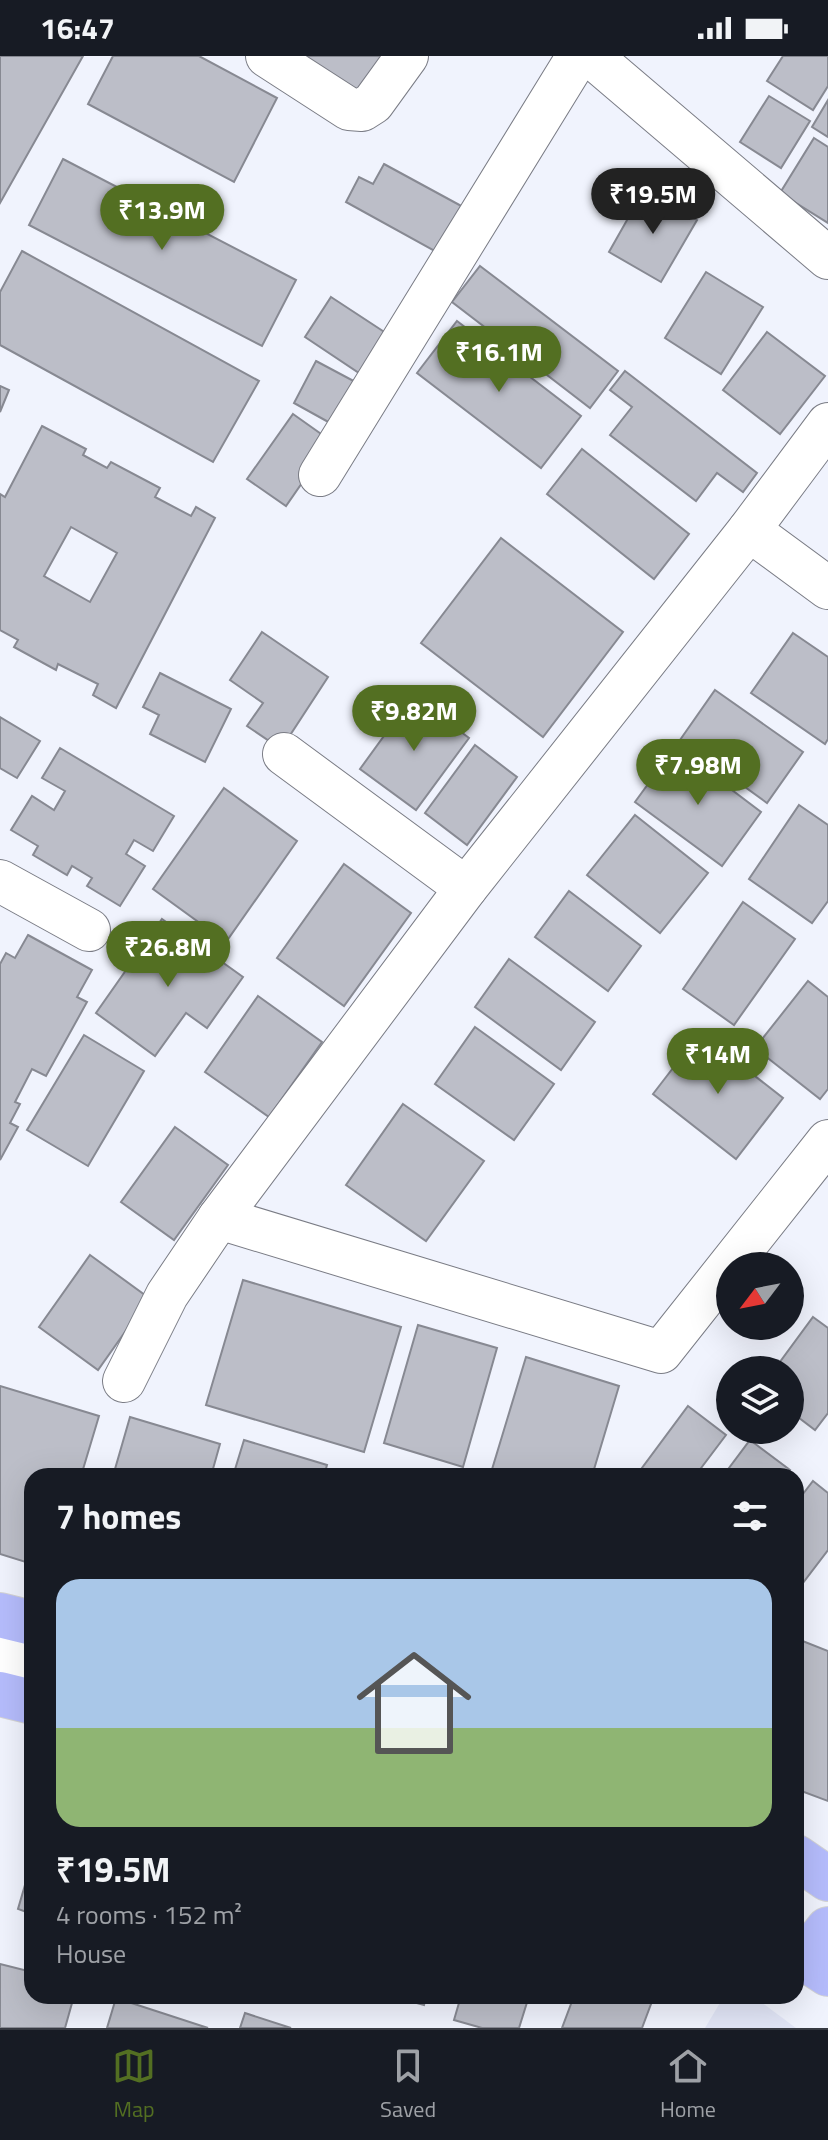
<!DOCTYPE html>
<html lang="en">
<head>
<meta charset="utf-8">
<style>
	body { margin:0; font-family:"Titillium Web",sans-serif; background:#242831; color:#f1f3f6; height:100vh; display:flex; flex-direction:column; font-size:30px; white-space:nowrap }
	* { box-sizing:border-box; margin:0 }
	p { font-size:26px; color:#9ea1a6 }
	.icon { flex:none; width:44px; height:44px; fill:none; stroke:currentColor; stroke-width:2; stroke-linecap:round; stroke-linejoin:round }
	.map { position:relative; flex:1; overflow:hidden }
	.sheet { position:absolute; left:24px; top:1412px; width:780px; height:536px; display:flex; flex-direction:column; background:#171b24; border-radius:24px; box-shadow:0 8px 32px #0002 }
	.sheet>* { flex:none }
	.needle { width:52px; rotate:238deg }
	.buttons { position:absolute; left:716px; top:1196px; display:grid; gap:16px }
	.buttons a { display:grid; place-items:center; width:88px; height:88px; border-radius:50%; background:#171b24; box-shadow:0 8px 32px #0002; font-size:40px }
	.price { position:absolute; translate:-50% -68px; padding:0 18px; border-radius:28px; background:#536f22; color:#fff; font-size:26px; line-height:52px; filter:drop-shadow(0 2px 4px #0008) }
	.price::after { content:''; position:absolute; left:50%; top:48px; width:24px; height:18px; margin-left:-12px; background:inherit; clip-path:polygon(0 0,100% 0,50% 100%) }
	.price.active { background:#222; color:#fff }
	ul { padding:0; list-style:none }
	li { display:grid; align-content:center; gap:16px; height:424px; padding:0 32px }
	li+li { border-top:2px solid #363941 }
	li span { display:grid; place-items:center; height:248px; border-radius:24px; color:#555 }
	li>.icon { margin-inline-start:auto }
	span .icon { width:144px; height:144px; fill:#fffc; stroke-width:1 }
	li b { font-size:34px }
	h2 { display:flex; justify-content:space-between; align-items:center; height:96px; padding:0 32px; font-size:34px }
	.status { display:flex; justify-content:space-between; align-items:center; height:56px; padding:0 40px; background:#171b24; direction:ltr }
	.status svg { height:22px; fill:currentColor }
	.menu { display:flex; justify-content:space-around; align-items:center; height:112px; border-top:2px solid #363941; background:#171b24; font-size:22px; color:#9ea1a6 }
	.menu a { display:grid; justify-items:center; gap:4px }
	.menu .active { color:#536f22 }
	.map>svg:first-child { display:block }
</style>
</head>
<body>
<div class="status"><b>16:47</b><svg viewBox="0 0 49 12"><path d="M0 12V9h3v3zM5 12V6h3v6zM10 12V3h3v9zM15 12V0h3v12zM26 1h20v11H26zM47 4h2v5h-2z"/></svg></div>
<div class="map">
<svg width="828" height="1972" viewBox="0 0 828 1972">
	<rect width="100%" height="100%" fill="#f0f3fd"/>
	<path fill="#e2e6f7" d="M724 1940H753L796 1972H705Z"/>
	<g fill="#bcbec8" stroke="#878992" stroke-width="2" fill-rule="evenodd">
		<path d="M0 0H83L0 147Z"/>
		<path d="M113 0H199L277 42 234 126 88 48Z"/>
		<path d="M289 0H398L360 46Z"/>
		<path d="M783 0H828V30L813 54 767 25Z"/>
		<path d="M769 40 810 65 781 112 740 86Z"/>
		<path d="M828 44V81L812 71Z"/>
		<path d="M814 82 828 91V167L780 137Z"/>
		<path d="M63 103 296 224 262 290 29 169Z"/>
		<path d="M384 108 465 152 440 198 346 146 359 121 373 128Z"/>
		<path d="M644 134 697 164 661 226 609 196Z"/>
		<path d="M22 195 259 325 213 406 0 289V236Z"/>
		<path d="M480 210 618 315 590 352 452 246Z"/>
		<path d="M706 216 763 251 721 318 665 282Z"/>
		<path d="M331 241 395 283 368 323 305 281Z"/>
		<path d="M457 265 581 360 541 412 417 317Z"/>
		<path d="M767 276 825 320 780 378 723 334Z"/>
		<path d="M316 305 363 330 341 373 294 347Z"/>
		<path d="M625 315 757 417 743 436 717 417 696 445 610 379 632 351 610 334Z"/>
		<path d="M0 330 9 334 0 356Z"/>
		<path d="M293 358 331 385 286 450 247 423Z"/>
		<path d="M42 370 86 393 83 399 107 412 111 406 160 432 155 441 191 460 196 451 215 462 116 652 93 639 98 628 58 608 56 614 14 591 18 584 0 574V438L5 441ZM71 471 117 497 90 546 44 520Z"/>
		<path d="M582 393 689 478 654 523 547 438Z"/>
		<path d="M501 482 623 576 543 681 421 587Z"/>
		<path d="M262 576 328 621 281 693 247 670 263 647 230 624Z"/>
		<path d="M793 577 828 601V683L825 688 751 637Z"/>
		<path d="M160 617 231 653 205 706 150 678 159 659 143 651Z"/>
		<path d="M715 634 803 696 767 747 680 684Z"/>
		<path d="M413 640 469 682 416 754 360 713Z"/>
		<path d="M0 661 40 685 17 722 0 712Z"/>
		<path d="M475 689 517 721 467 789 425 757Z"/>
		<path d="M675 691 761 756 722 810 635 746Z"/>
		<path d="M60 692 174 760 153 795 134 784 126 798 145 810 120 850 87 830 92 822 72 810 67 819 33 799 38 790 11 774 32 740 54 754 65 735 42 722Z"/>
		<path d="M224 732 297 785 226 886 153 833Z"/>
		<path d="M799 749 828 769V845L812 867 749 823Z"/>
		<path d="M635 759 708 817 660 877 587 819Z"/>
		<path d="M344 808 411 857 344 950 277 902Z"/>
		<path d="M569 835 641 890 608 935 535 881Z"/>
		<path d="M743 846 795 883 734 969 683 933Z"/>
		<path d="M162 863 243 921 207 972 186 957 155 1000 96 957Z"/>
		<path d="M28 879 92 914 77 941 87 946 46 1020 32 1013 15 1046 20 1048 10 1067 18 1071 0 1104V908L6 897 15 902Z"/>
		<path d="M509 903 595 966 561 1014 475 951Z"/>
		<path d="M808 925 828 941V1033L820 1043 755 992Z"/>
		<path d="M258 940 322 986 269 1061 205 1016Z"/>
		<path d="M475 971 554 1028 514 1084 435 1028Z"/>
		<path d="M700 977 783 1042 736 1103 653 1038Z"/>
		<path d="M84 979 144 1015 88 1110 27 1074Z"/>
		<path d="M403 1048 484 1105 426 1185 346 1129Z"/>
		<path d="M175 1071 228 1109 174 1184 121 1146Z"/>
		<path d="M90 1199 149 1242 98 1314 39 1271Z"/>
		<path d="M243 1224 401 1271 364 1396 206 1349Z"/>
		<path d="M813 1261 828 1272V1357L815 1374 790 1355V1314H774Z"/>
		<path d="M418 1269 497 1292 463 1411 384 1387Z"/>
		<path d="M526 1301 619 1330 592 1420H490Z"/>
		<path d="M0 1330 99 1360 81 1420H32V1508L0 1498Z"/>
		<path d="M688 1350 726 1379 695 1420H636Z"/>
		<path d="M130 1361 220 1388 211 1420H113Z"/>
		<path d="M244 1384 327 1409 324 1420H233Z"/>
		<path d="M750 1384 790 1414 786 1420H723Z"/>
		<path d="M813 1425 828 1437V1494L796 1536V1447Z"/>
		<path d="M800 1584 828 1595V1745L796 1733V1594Z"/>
		<path d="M32 1805V1858L18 1853Z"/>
		<path d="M0 1908 32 1916V1940H74L65 1972H0Z"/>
		<path d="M391 1940H426L424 1949Z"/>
		<path d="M461 1940H529L519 1972H482L454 1964Z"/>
		<path d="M574 1940H654L642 1972H562Z"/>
		<path d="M116 1942 208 1972H107Z"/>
		<path d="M245 1957 291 1972H240Z"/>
	</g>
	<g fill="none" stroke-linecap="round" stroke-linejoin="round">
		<defs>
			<g id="minor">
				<path d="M267 0 349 53 362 54 373 47 407 0"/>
				<path d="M591 0 828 202"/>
				<path d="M320 419 578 0"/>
				<path d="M749 474 828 532"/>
				<path d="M284 698 466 832"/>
				<path d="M0 825 89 874"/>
				<path d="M219 1162 661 1296 828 1085"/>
				<path d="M124 1325 167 1239 219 1162 466 832 749 474 828 368"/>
				<path d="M0 1639 23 1565"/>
			</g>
			<g id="primary">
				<path d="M0 1559 32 1567"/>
				<path d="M0 1638 32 1646"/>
				<path d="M796 1801 828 1823"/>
				<path d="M796 1897 828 1918"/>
				<path d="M805 1902 828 1873"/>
			</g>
		</defs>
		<use href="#minor" stroke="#7a7c85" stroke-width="44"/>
		<use href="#primary" stroke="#d3d3d4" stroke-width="46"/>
		<use href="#minor" stroke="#fff" stroke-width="42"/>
		<use href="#primary" stroke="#b5bcfc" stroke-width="44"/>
	</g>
</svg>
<div class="buttons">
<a><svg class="needle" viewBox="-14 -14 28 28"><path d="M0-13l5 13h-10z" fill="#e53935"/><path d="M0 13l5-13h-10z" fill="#9ea1a6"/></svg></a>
<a><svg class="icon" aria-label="layers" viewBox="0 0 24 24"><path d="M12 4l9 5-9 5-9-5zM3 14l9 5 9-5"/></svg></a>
</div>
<b class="price active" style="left:653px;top:180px">₹19.5M</b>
<b class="price" style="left:162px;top:196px">₹13.9M</b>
<b class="price" style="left:499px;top:338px">₹16.1M</b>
<b class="price" style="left:414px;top:697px">₹9.82M</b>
<b class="price" style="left:698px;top:751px">₹7.98M</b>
<b class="price" style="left:168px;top:933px">₹26.8M</b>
<b class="price" style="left:718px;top:1040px">₹14M</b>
<section class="sheet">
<h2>7 homes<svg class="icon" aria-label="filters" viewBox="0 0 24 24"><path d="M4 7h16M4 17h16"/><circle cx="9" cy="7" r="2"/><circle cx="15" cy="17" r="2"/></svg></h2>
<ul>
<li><span style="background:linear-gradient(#a9c7e8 60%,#8fb573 0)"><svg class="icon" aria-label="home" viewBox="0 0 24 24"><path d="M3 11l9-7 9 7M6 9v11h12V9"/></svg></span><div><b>₹19.5M</b><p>4 rooms · 152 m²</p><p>House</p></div></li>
</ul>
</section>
</div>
<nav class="menu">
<a class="active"><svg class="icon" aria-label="map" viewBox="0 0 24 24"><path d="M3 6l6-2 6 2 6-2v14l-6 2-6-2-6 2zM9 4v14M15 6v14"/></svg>Map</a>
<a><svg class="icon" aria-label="saved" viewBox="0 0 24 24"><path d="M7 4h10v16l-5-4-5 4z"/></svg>Saved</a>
<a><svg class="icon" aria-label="home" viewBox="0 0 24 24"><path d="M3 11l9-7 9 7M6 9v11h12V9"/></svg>Home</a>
</nav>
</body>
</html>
